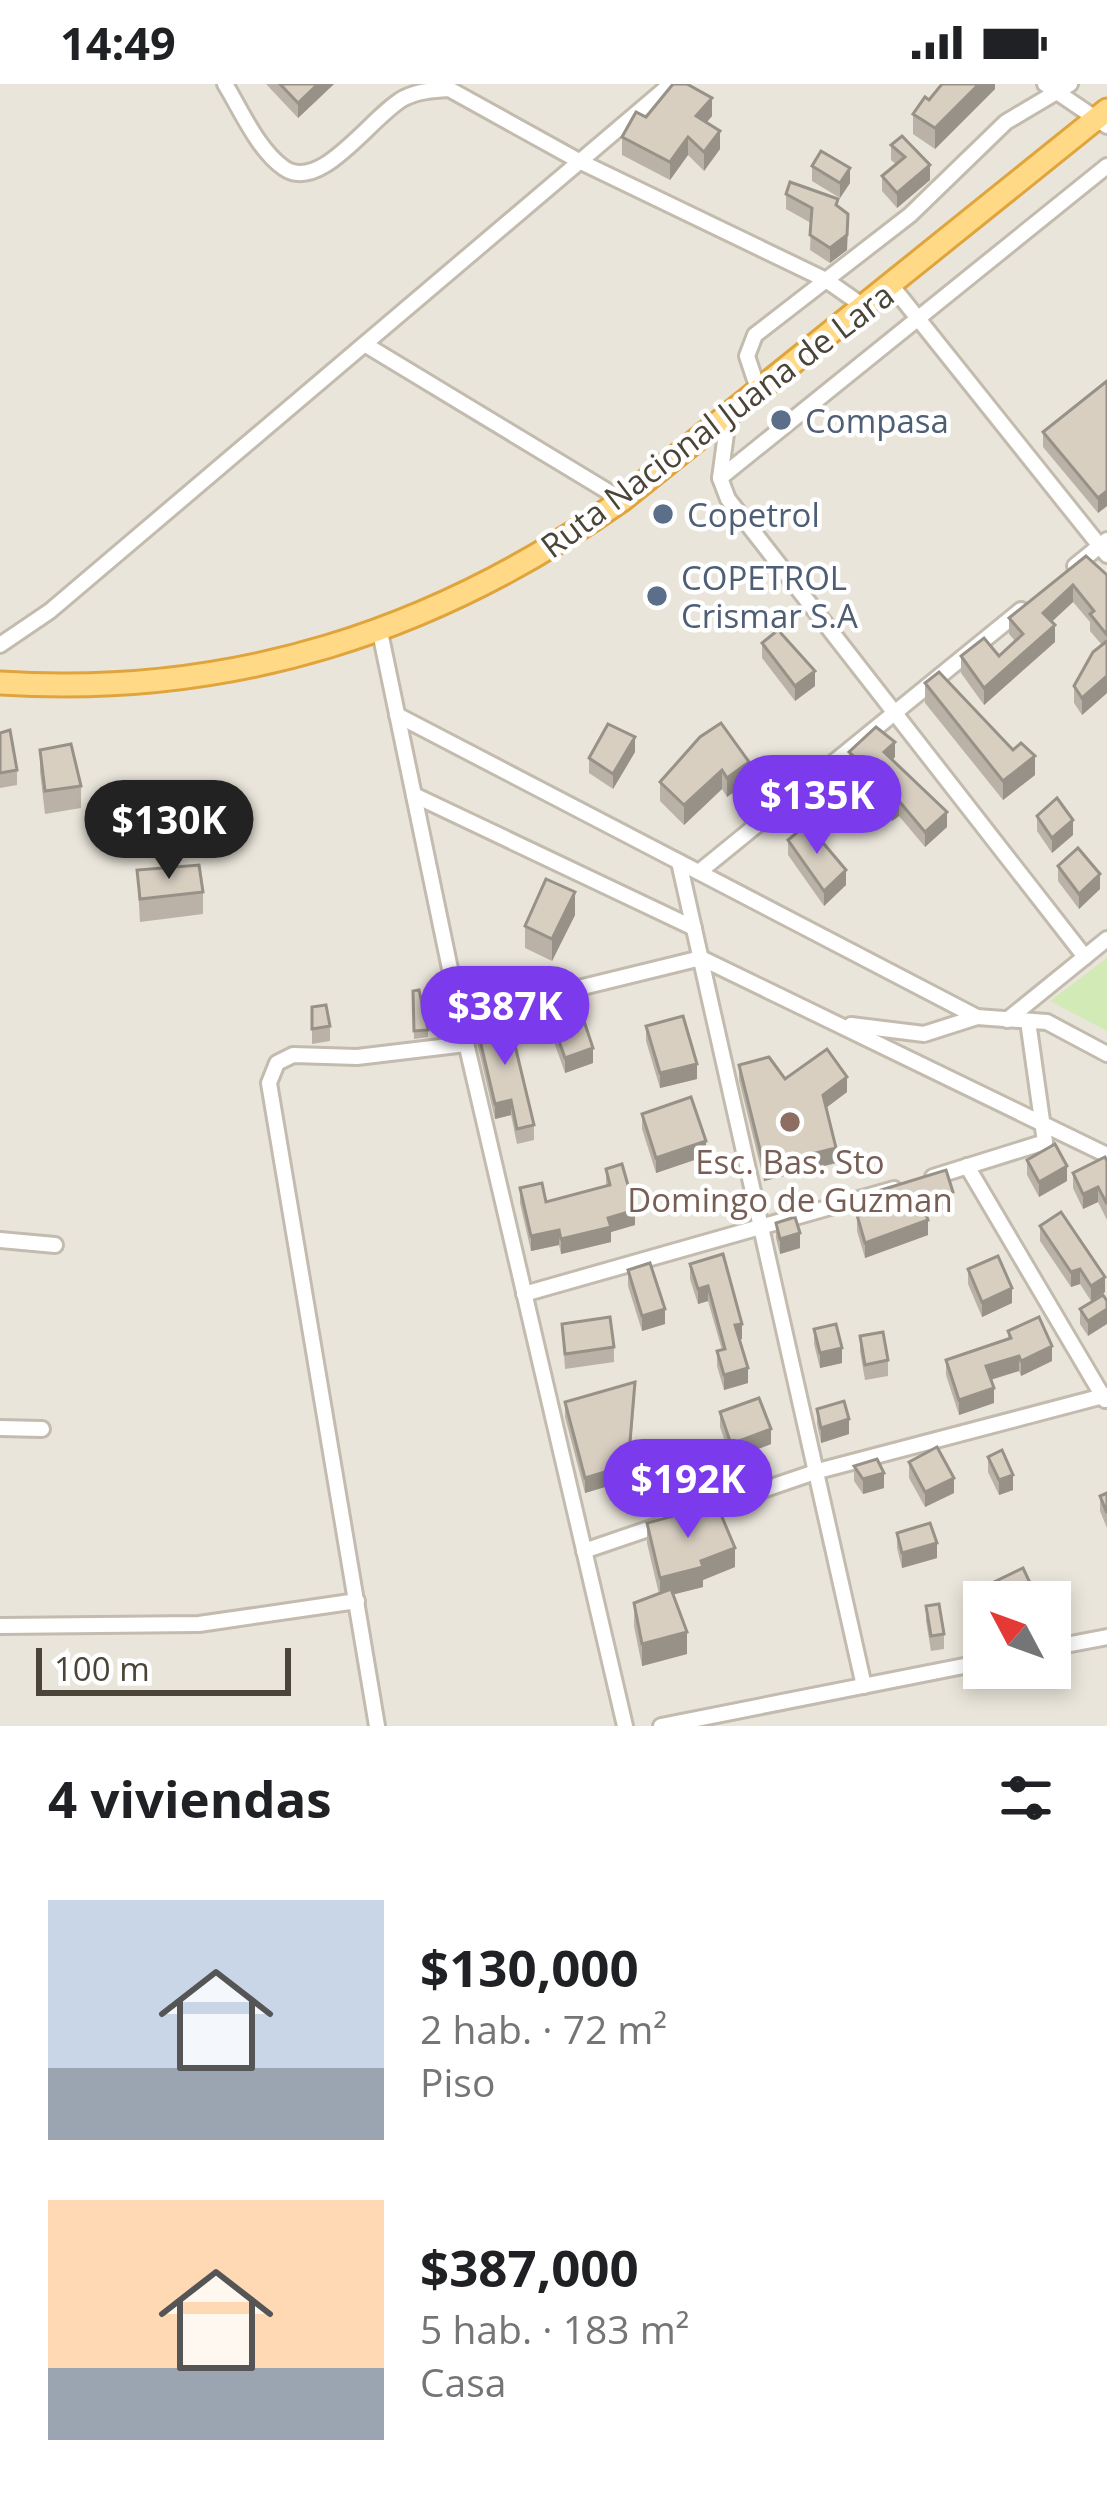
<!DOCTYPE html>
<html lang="es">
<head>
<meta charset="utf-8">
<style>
	body { margin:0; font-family:"Open Sans",sans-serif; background:#f2f2f2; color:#202124; height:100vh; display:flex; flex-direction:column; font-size:45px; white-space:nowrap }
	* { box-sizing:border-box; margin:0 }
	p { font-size:39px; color:#757577 }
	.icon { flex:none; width:66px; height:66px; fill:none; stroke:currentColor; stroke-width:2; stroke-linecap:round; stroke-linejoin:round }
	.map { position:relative; height:1642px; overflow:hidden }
	.sheet { display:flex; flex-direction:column; background:#fff; flex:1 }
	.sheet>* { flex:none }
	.needle { width:78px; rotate:311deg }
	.controls { position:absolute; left:963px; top:1497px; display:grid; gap:24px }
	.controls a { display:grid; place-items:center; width:108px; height:108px; border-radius:0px; background:#fff; box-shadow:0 6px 18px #0003; font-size:60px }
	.scale { position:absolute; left:36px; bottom:30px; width:255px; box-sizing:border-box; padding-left:12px; border:6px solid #4b4439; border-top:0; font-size:33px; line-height:42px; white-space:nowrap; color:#4b4439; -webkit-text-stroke:9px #fff; paint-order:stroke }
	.price { position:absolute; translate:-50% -102px; padding:0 27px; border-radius:42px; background:#7c3aed; color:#fff; font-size:39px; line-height:78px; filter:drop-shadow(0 3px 6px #0008) }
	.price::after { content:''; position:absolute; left:50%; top:72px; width:36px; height:27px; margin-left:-18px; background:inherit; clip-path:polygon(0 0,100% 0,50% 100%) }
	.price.current { background:#222; color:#fff }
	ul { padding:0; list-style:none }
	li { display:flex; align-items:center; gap:36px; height:300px; padding:0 48px }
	li span { display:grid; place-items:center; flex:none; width:336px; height:240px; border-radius:0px; color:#555 }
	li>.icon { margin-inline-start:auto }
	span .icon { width:144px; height:144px; fill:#fffc; stroke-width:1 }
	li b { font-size:51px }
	h2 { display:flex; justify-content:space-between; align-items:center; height:144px; padding:0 48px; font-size:51px }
	.status { display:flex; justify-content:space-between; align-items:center; height:84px; padding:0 60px; background:#fff; direction:ltr }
	.status svg { height:33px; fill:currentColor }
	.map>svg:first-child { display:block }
</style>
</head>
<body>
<div class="status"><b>14:49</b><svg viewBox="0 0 49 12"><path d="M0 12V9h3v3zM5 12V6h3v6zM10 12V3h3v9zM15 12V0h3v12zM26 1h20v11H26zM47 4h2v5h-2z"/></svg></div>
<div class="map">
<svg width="1107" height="1642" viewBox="0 0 1107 1642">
	<rect width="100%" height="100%" fill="#f6f3ec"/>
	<path fill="#eae5da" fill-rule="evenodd" d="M0 0H1107V1642H0ZM984 1518H1050V1584H984Z"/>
	<path fill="#d2eab5" d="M1107 874V947L1050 917Z"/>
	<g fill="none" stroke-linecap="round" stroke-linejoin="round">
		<defs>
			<g id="minor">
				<path d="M225 0C241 26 258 66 284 84 321 110 372 31 404 14 418 7 433 6 449 5L579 77 826 196 866 224"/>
				<path d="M1045 0 1107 42"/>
				<path d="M892 202 1107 471"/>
				<path d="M366 261 622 416"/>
				<path d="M759 308 747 272 755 251 910 131 1006 38 1070 0"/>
				<path d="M728 335 720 394 728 415 1085 873"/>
				<path d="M720 394 1107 82"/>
				<path d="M1075 482 1107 456"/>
				<path d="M380 548 460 933 625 1642"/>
				<path d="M0 561 50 527 671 0"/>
				<path d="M397 631 977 933 1047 938 1107 970"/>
				<path d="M414 711 694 844"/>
				<path d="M679 778 864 1602"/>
				<path d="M699 788 1021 526"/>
				<path d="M460 933 701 874 1107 1071"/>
				<path d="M1007 936 1107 855"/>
				<path d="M851 941 924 950 977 933"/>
				<path d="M967 1082 1105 1316"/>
				<path d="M933 1093 1045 1058 1028 937"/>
				<path d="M0 1156 55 1161"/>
				<path d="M524 1210 894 1105"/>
				<path d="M0 1344 42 1345"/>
				<path d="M584 1467 818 1387 1107 1311"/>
				<path d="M0 1542 199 1540 357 1517"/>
				<path d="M1050 1564 1107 1553"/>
				<path d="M377 1642 269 999 277 979 293 971 357 973 466 960"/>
				<path d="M661 1642 984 1578"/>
			</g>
			<path id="trunk" d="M0 599C231 614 435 548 622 416L1107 26"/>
		</defs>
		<use href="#minor" stroke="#c2bbae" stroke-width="20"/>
		<use href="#trunk" stroke="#e0a43c" stroke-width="27"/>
		<use href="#minor" stroke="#fff" stroke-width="14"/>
		<use href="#trunk" stroke="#ffd985" stroke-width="21"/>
	</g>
	<g fill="#bab2a6">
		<path d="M266 0H334L298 34Z"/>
		<path d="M995 0V5L935 65 913 50V30L929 16Z"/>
		<path d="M712 32 706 39 720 65 704 87 688 71 670 96 622 71V53L646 33Z"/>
		<path d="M891 61 930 96 897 124 882 107V92L896 80 891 76Z"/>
		<path d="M812 82 850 99 840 114 812 97Z"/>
		<path d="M786 110 838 123 848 145 847 166 830 179 810 166 811 139 786 125Z"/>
		<path d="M1107 297V422L1098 429 1043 363V348Z"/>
		<path d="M1086 472 1107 491V609L1082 631 1074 619V602L1102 561 1090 547V538L1073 518 1052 537 1055 558 984 621 961 589V572H999L1015 557 1009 550V534Z"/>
		<path d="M762 559 815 602 795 617 762 574Z"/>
		<path d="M925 599 1035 691 1003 716 925 619Z"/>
		<path d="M0 649 17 686V701L0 704Z"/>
		<path d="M700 653 749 697 727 713 722 705 684 741 660 717V698Z"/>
		<path d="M40 666 81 702V724L45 730 40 688Z"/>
		<path d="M635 668 613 705 589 689V674Z"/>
		<path d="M849 668 895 673 893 676 947 743 925 763 899 732 892 737 877 723V708L849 683Z"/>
		<path d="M800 722 837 731 814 748 846 801 824 822 788 771V756L805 742 800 737Z"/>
		<path d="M1037 732 1073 751 1052 769 1037 747Z"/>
		<path d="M1058 782 1100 805 1079 825 1058 797Z"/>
		<path d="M137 786 203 808V830L140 838Z"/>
		<path d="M575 831 552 877 525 864V842Z"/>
		<path d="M413 907 428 946V953L414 955Z"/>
		<path d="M312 923 330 942V957L312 960Z"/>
		<path d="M548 926 593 979 565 989 548 941Z"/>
		<path d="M476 939 534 1041V1056L517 1060 511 1031 495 1035 476 954Z"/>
		<path d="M646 942 697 995 660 1004 646 957Z"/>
		<path d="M739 981 785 995 847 1008 826 1024 836 1079 764 1097 739 996Z"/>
		<path d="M642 1030 706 1072 656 1089 642 1045Z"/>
		<path d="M1027 1076 1067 1097 1039 1113 1027 1091Z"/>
		<path d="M1107 1077V1136L1098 1118 1083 1125 1073 1104V1089Z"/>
		<path d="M606 1085 635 1141 611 1148V1158L561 1170 559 1161 531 1167 520 1119V1104L546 1118 606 1102Z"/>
		<path d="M881 1106 953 1123 927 1131 928 1151 865 1174 857 1147V1131L881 1124Z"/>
		<path d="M776 1139 800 1164 780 1170 776 1154Z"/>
		<path d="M1040 1142 1105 1208 1091 1217 1080 1200 1071 1203 1040 1157Z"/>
		<path d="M723 1170 742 1255H739L748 1299 724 1306 717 1282V1267L722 1266 708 1217 698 1220 690 1195V1180Z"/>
		<path d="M968 1185 1012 1219 982 1233 968 1200Z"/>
		<path d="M628 1186 665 1240 642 1247 628 1202Z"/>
		<path d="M1107 1217 1088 1252 1080 1240V1225Z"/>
		<path d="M562 1240 614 1263V1278L565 1285Z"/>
		<path d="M814 1245 842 1279 820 1284 814 1260Z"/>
		<path d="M1008 1247 1052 1277 1021 1292 1019 1287 991 1296 994 1319 959 1331 946 1291V1276L1008 1255Z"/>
		<path d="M860 1252 888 1276V1292L865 1296 860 1267Z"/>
		<path d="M635 1313 628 1396 585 1409 565 1333V1318Z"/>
		<path d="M817 1325 849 1350 821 1359 817 1340Z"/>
		<path d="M720 1328 771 1360 731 1375 720 1343Z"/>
		<path d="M988 1373 1013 1406 999 1411 988 1388Z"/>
		<path d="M909 1378 954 1409 925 1423 909 1394Z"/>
		<path d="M854 1382 884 1404 863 1410 854 1397Z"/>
		<path d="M1107 1409V1444L1100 1427V1412Z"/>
		<path d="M687 1438 735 1483 703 1496V1503L673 1510 687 1570 642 1582 634 1542V1519L659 1510 647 1459V1439Z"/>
		<path d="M897 1449 937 1474 902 1484 897 1464Z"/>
		<path d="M1023 1484 1038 1518H991L990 1500Z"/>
		<path d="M926 1522 944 1550V1565L931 1567 926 1537Z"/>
	</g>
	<g fill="#979187">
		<path d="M318 0H334L298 34V19Z"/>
		<path d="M979 0H995V5L935 65V44Z"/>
		<path d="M712 14V32L696 51V32Z"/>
		<path d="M720 47V65L704 87V68Z"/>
		<path d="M688 53V71L670 96V78Z"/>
		<path d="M930 81V96L897 124V109Z"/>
		<path d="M850 84V99L840 114V99Z"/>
		<path d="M848 130 847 166 830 179V164Z"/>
		<path d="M1107 407V422L1098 429V414Z"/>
		<path d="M1073 501V518L1043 546V529Z"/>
		<path d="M1055 541V558L984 621V604Z"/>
		<path d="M815 587V602L795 617V602Z"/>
		<path d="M1107 592V609L1082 631V614Z"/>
		<path d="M635 653V668L613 705V690Z"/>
		<path d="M895 658V673L884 683V668Z"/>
		<path d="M1035 672V691L1003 716V697Z"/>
		<path d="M749 678V697L727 713V694Z"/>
		<path d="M722 686V705L684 741V721Z"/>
		<path d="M837 716V731L811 750V735Z"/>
		<path d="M899 717V732L892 737V722Z"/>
		<path d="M947 728V743L925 763V748Z"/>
		<path d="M1073 736V751L1052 769V754Z"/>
		<path d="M846 786V801L824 822V807Z"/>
		<path d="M1100 790V805L1079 825V810Z"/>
		<path d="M575 808V831L552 877V855Z"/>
		<path d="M593 964V979L565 989V974Z"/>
		<path d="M697 980V995L660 1004V989Z"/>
		<path d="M847 993V1008L823 1026V1011Z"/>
		<path d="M511 1016V1031L495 1035V1020Z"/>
		<path d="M706 1057V1072L656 1089V1074Z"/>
		<path d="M836 1064V1079L764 1097V1082Z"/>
		<path d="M1067 1082V1097L1039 1113V1098Z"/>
		<path d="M1098 1103V1118L1083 1125V1110Z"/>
		<path d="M953 1108V1123L922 1133V1118Z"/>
		<path d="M635 1126V1141L611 1148V1158L561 1170V1155L608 1134Z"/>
		<path d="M928 1136V1151L865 1174V1159Z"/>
		<path d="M559 1146V1161L531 1167V1152Z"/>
		<path d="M800 1149V1164L780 1170V1155Z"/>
		<path d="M1080 1185V1200L1071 1203V1188Z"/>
		<path d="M1105 1193V1208L1091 1217V1202Z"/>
		<path d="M708 1202V1217L698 1220V1205Z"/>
		<path d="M1012 1204V1219L982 1233V1218Z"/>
		<path d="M665 1225V1240L642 1247V1232Z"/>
		<path d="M1107 1225V1240L1088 1252V1237Z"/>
		<path d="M742 1240V1255L735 1257V1241Z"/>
		<path d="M1052 1262V1277L1021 1292V1277Z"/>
		<path d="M842 1264V1279L820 1284V1269Z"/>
		<path d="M1019 1272V1287L986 1297V1282Z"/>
		<path d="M748 1284V1299L724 1306V1291Z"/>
		<path d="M635 1298 628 1396 585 1409V1394Z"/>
		<path d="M994 1304V1319L959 1331V1316Z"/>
		<path d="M849 1335V1350L821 1359V1344Z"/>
		<path d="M771 1345V1360L731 1375V1360Z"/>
		<path d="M884 1389V1404L863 1410V1395Z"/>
		<path d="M1013 1391V1406L999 1411V1396Z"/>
		<path d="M954 1394V1409L925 1423V1408Z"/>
		<path d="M937 1459V1474L902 1484V1469Z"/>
		<path d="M735 1464V1483L703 1496V1503L660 1514V1494Z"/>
		<path d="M1014 1507V1518H997V1515Z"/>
		<path d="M687 1548V1570L642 1582V1560Z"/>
	</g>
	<g fill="#d8cfc1" stroke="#979187" stroke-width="3">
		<path d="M280 0H318L298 19Z"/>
		<path d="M673 0H687L712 14 696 32 720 47 704 68 688 53 670 78 622 53 636 28 646 33Z"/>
		<path d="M942 0H979L935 44 913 30 925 13 929 16Z"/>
		<path d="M902 52 930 81 897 109 882 92 905 73 891 61Z"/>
		<path d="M821 67 850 84 840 99 812 82Z"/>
		<path d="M790 98 838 115 836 121 848 130 847 151 830 164 810 151 812 124 786 110Z"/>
		<path d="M1107 297V407L1098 414 1043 348Z"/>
		<path d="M1086 472 1107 491V551L1090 530 1094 527 1073 501 1043 529 1055 541 984 604 961 572 984 554 999 572 1023 550 1009 534Z"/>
		<path d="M778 546 815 587 795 602 762 559Z"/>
		<path d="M1107 557V592L1082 614 1074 602 1093 568Z"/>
		<path d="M939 588 1013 666 1021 659 1035 672 1003 697 925 599Z"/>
		<path d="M721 639 749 678 727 694 722 686 684 721 660 698 700 653Z"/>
		<path d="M608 640 635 653 613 690 589 674Z"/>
		<path d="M876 643 895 658 884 668 947 728 925 748 899 717 892 722 877 708 885 700 849 668Z"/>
		<path d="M10 646 17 686 0 689V649Z"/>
		<path d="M71 660 81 702 45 707 40 666Z"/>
		<path d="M825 702 837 716 811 735 800 722Z"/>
		<path d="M1057 714 1073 736 1052 754 1037 732Z"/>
		<path d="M807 740 846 786 824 807 788 756Z"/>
		<path d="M1078 764 1100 790 1079 810 1058 782Z"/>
		<path d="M199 781 203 808 140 815 137 786Z"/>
		<path d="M546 795 575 808 552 855 525 842Z"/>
		<path d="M419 906 428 946 414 947 413 907Z"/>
		<path d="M577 916 593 964 565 974 548 926Z"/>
		<path d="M326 921 330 942 312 945V923Z"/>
		<path d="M508 932 534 1041 517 1045 511 1016 495 1020 476 939Z"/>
		<path d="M683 932 697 980 660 989 646 942Z"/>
		<path d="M827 965 847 993 823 1011 836 1064 764 1082 739 981 769 973 785 995Z"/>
		<path d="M691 1013 706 1057 656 1074 642 1030Z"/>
		<path d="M1055 1060 1067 1082 1039 1098 1027 1076Z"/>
		<path d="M1105 1073 1107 1077V1120L1098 1103 1083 1110 1073 1089Z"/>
		<path d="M622 1080 635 1126 608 1134 611 1143 561 1155 559 1146 531 1152 520 1104 542 1099 546 1118 610 1101 606 1085Z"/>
		<path d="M946 1086 953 1108 922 1118 928 1136 865 1159 857 1131 886 1122 881 1106Z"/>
		<path d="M1061 1128 1105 1193 1091 1202 1080 1185 1071 1188 1040 1142Z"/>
		<path d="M795 1133 800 1149 780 1155 776 1139Z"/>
		<path d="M723 1170 742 1240 735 1241 748 1284 724 1291 717 1267 725 1265 708 1202 698 1205 690 1180Z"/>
		<path d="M998 1172 1012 1204 982 1218 968 1185Z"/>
		<path d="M650 1179 665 1225 642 1232 628 1186Z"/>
		<path d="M1103 1211 1107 1217V1225L1088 1237 1080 1225Z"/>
		<path d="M610 1233 614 1263 565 1270 562 1240Z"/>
		<path d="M1039 1233 1052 1262 1021 1277 1019 1272 986 1282 994 1304 959 1316 946 1276 1011 1254 1008 1247Z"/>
		<path d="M836 1240 842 1264 820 1269 814 1245Z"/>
		<path d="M883 1248 888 1276 865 1281 860 1252Z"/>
		<path d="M635 1298 628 1381 585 1394 565 1318Z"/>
		<path d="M759 1314 771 1345 731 1360 720 1328Z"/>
		<path d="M844 1317 849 1335 821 1344 817 1325Z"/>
		<path d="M937 1363 954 1394 925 1408 909 1378Z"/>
		<path d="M1002 1366 1013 1391 999 1396 988 1373Z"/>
		<path d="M877 1375 884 1389 863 1395 854 1382Z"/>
		<path d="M1107 1409V1429L1100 1412Z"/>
		<path d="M717 1421 735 1464 701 1477 703 1483 660 1494 647 1439 684 1429 687 1438Z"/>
		<path d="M930 1439 937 1459 902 1469 897 1449Z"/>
		<path d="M1023 1484 1038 1516 1034 1518H1019L1014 1507 997 1515 990 1500Z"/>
		<path d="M671 1505 687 1548 642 1560 634 1519Z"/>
		<path d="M939 1520 944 1550 931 1552 926 1522Z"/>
	</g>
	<g fill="#5c6f8a" stroke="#fff" stroke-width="4.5">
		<circle cx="781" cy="336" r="12"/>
		<circle cx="663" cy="430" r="12"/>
		<circle cx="657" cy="512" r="12"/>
	</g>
	<circle fill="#8d6e63" stroke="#fff" stroke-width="4.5" cx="790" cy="1038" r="12"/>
	<g text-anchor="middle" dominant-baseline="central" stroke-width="9" stroke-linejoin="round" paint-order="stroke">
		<g font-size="33" fill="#4b4439" stroke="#fff">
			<text transform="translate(717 336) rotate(-37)">Ruta Nacional Juana de Lara</text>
		</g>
		<g font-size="33" fill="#4e5e75" stroke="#fff" text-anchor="start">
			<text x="805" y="336">Compasa</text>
			<text x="687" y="430">Copetrol</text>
			<text x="681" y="493">COPETROL<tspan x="681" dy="38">Crismar S.A</tspan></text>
		</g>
		<g font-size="33" fill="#785e54" stroke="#fff">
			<text x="790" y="1077">Esc. Bas. Sto<tspan x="790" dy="38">Domingo de Guzman</tspan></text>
		</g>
	</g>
</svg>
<div class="controls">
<a><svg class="needle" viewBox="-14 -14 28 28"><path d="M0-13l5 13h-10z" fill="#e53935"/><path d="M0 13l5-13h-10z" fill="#757577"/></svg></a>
</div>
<div class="scale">100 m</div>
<b class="price" style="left:817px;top:773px">$135K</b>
<b class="price current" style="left:169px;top:798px">$130K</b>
<b class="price" style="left:505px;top:984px">$387K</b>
<b class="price" style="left:688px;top:1457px">$192K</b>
</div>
<section class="sheet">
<h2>4 viviendas<svg class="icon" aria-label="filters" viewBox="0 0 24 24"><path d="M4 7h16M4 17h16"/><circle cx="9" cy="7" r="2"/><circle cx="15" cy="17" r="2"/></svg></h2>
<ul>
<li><span style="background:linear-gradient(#c9d6e8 70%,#9aa5b1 0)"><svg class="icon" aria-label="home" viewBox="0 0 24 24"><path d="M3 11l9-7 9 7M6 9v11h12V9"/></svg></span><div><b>$130,000</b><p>2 hab. · 72 m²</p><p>Piso</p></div></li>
<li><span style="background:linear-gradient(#ffd9b3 70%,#9aa5b1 0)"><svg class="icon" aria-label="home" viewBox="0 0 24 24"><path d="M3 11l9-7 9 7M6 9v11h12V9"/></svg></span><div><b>$387,000</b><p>5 hab. · 183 m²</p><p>Casa</p></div></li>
</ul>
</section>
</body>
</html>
